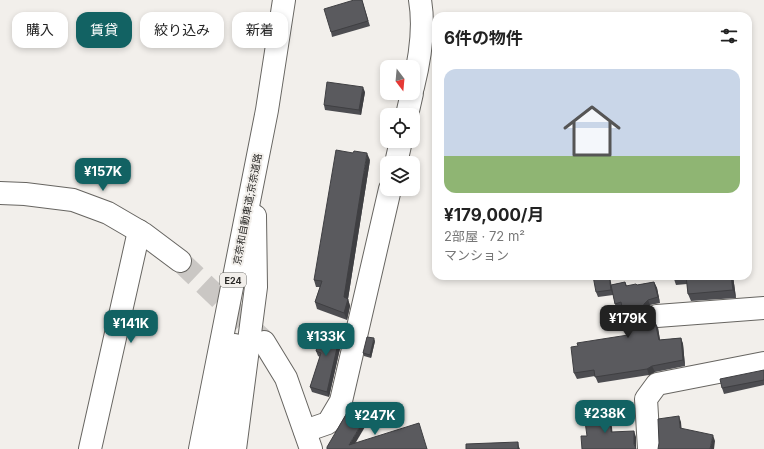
<!DOCTYPE html>
<html lang="ja">
<head>
<meta charset="utf-8">
<style>
	body { margin:0; font-family:Inter,"Noto Sans JP",sans-serif; background:#f6f6f6; color:#222; height:100vh; display:flex; flex-direction:column; font-size:15px; white-space:nowrap }
	* { box-sizing:border-box; margin:0 }
	p { font-size:13px; color:#767676 }
	.icon { flex:none; width:22px; height:22px; fill:none; stroke:currentColor; stroke-width:2; stroke-linecap:round; stroke-linejoin:round }
	.map { position:relative; flex:1; overflow:hidden }
	.side { position:absolute; left:432px; top:12px; width:320px; height:268px; display:flex; flex-direction:column; background:#fff; border-radius:12px; box-shadow:0 2px 6px #0003 }
	.side>* { flex:none }
	.top-card { position:absolute; left:12px; top:12px; width:360px; height:36px; display:flex; gap:8px }
	.needle { width:26px; rotate:164deg }
	.tools { position:absolute; left:380px; top:60px; display:grid; gap:8px }
	.tools a { display:grid; place-items:center; width:40px; height:40px; border-radius:8px; background:#fff; box-shadow:0 2px 6px #0003; font-size:20px }
	.price { position:absolute; translate:-50% -34px; padding:0 9px; border-radius:8px; background:#126263; color:#fff; font-size:13px; line-height:26px; filter:drop-shadow(0 1px 2px #0008) }
	.price::after { content:''; position:absolute; left:50%; top:24px; width:12px; height:9px; margin-left:-6px; background:inherit; clip-path:polygon(0 0,100% 0,50% 100%) }
	.price.on { background:#222; color:#fff }
	ul { padding:0; list-style:none }
	li { display:grid; align-content:center; gap:8px; height:212px; padding:0 12px }
	li+li { border-top:1px solid #e0e0e0 }
	li span { display:grid; place-items:center; height:124px; border-radius:12px; color:#555 }
	li>.icon { margin-inline-start:auto }
	span .icon { width:72px; height:72px; fill:#fffc; stroke-width:1 }
	li b { font-size:17px }
	h2 { display:flex; justify-content:space-between; align-items:center; height:48px; padding:0 12px; font-size:17px }
	.chip { padding:0 14px; border-radius:12px; background:#fff; box-shadow:0 2px 6px #0003; font-size:14px; line-height:36px }
	.chip.on { background:#126263; color:#fff }
	.map>svg:first-child { display:block }
</style>
</head>
<body>
<div class="map">
<svg width="764" height="449" viewBox="0 0 764 449">
	<rect width="100%" height="100%" fill="#f2efeb"/>
	<g fill="none" stroke-linecap="round" stroke-linejoin="round">
		<path stroke="#cac7c4" stroke-width="22" stroke-dasharray="22 11" stroke-linecap="butt" d="M180 261 262 339"/>
		<defs>
			<g id="minor">
				<path d="M413 87C420 59 425 29 420 0"/>
				<path d="M407 115 412 93"/>
				<path d="M396 163 401 141"/>
				<path d="M0 193 25 194 73 200 108 213 144 234 180 261"/>
				<path d="M657 316 764 308"/>
				<path d="M264 342 286 378 311 449"/>
				<path d="M305 431 328 423 341 401 390 189"/>
				<path d="M90 449 139 231"/>
				<path d="M649 449 646 399 657 384 764 363"/>
			</g>
			<g id="highway">
				<path d="M200 449 267 110 284 0"/>
				<path d="M219 449 235 345"/>
				<path d="M235 449 256 287 255 216"/>
			</g>
		</defs>
		<use href="#minor" stroke="#676561" stroke-width="24"/>
		<use href="#highway" stroke="#676561" stroke-width="24"/>
		<use href="#minor" stroke="#fff" stroke-width="22"/>
		<use href="#highway" stroke="#fff" stroke-width="22"/>
	</g>
	<g fill="#4d4d51">
		<path d="M362 0 370 26 332 37 331 32Z"/>
		<path d="M365 92 361 115 325 110 324 105Z"/>
		<path d="M370 160 348 299 350 306 347 320 317 309 315 302 320 287H316L314 280Z"/>
		<path d="M673 276H733L736 298 691 301 688 294 687 284 676 285Z"/>
		<path d="M625 282 627 286 637 285 654 282 657 288 660 303 650 305 646 310 645 317 649 321 655 322 658 328 660 340 681 338 683 344 685 366 655 372 649 375 598 383 595 376 577 379 574 373 628 335 622 308 617 310 615 304 613 295 598 297 596 292 611 285Z"/>
		<path d="M342 326 344 331 329 397 312 392 310 387 320 357 318 356 316 351Z"/>
		<path d="M375 341 371 358 364 356 363 353Z"/>
		<path d="M764 370V385L724 394 722 388Z"/>
	</g>
	<g fill="#3f3f42">
		<path d="M363 87 365 92 361 115 359 110Z"/>
		<path d="M367 153 370 160 348 299 350 306 347 320 344 313V297Z"/>
		<path d="M609 276H610L613 295 611 290Z"/>
		<path d="M731 276H733L736 298 733 290Z"/>
		<path d="M654 282 657 288 660 303 658 297Z"/>
		<path d="M648 300 650 305 646 310 645 317 642 311 644 304Z"/>
		<path d="M655 322 658 328 661 346 659 340Z"/>
		<path d="M342 326 344 331 329 397 327 392Z"/>
		<path d="M374 338 375 341 371 358 370 355Z"/>
		<path d="M681 338 683 344 685 366 683 360Z"/>
		<path d="M652 366 655 372 649 375 647 369Z"/>
		<path d="M609 411 611 417 613 438 611 432Z"/>
		<path d="M367 415 369 420 352 449 349 445Z"/>
		<path d="M679 416 681 422 682 433 680 428Z"/>
		<path d="M634 431 636 437V449L634 444Z"/>
		<path d="M713 435 715 441 714 449H710Z"/>
		<path d="M518 442 519 447 520 449H518Z"/>
	</g>
	<g fill="#5a5a5e" stroke="#3f3f42">
		<path d="M354 0H362L368 21 331 32 324 9Z"/>
		<path d="M327 82 363 87 359 110 324 105Z"/>
		<path d="M336 150 353 153 354 151 367 153 344 297 348 299 344 313 315 302 322 281 314 280Z"/>
		<path d="M593 276H609L611 290 596 292Z"/>
		<path d="M673 276H731L733 290 688 294 686 276 674 278Z"/>
		<path d="M625 282 626 286 636 284 637 285 654 282 658 297 648 300 644 304 642 311 644 317 649 321 655 322 659 340 681 338 683 360 652 366 647 369 595 377 594 370 574 373 571 347 578 346 577 343 628 335 621 302 615 304 611 285Z"/>
		<path d="M342 326 327 392 310 387 321 353 316 351 322 327Z"/>
		<path d="M367 337 374 338 370 355 363 353Z"/>
		<path d="M764 370V380L722 388 720 379Z"/>
		<path d="M351 406 367 415 349 445 419 423 427 449H327V447Z"/>
		<path d="M609 411 611 432 634 431V444L636 449H582L581 436H587L584 414Z"/>
		<path d="M679 416 680 428 713 435 710 449H658L659 443 658 419Z"/>
		<path d="M518 442V449H466V444Z"/>
	</g>
	<g text-anchor="middle" dominant-baseline="central" stroke-width="4" stroke-linejoin="round" paint-order="stroke">
		<rect fill="#f2efeb" stroke="#656461" stroke-width="1" x="220" y="273" width="26" height="14" rx="3"/>
		<g font-size="9" font-weight="bold" fill="#292826">
			<text x="233" y="280">E24</text>
		</g>
		<g font-size="10" fill="#292826" stroke="#f2efeb">
			<text transform="translate(247 209) rotate(-79)">京奈和自動車道;京奈道路</text>
		</g>
	</g>
</svg>
<div class="tools">
<a><svg class="needle" viewBox="-14 -14 28 28"><path d="M0-13l5 13h-10z" fill="#e53935"/><path d="M0 13l5-13h-10z" fill="#767676"/></svg></a>
<a><svg class="icon" aria-label="locate" viewBox="0 0 24 24"><circle cx="12" cy="12" r="6"/><path d="M12 2v4M12 18v4M2 12h4M18 12h4"/></svg></a>
<a><svg class="icon" aria-label="layers" viewBox="0 0 24 24"><path d="M12 4l9 5-9 5-9-5zM3 14l9 5 9-5"/></svg></a>
</div>
<b class="price" style="left:103px;top:192px">¥157K</b>
<b class="price on" style="left:628px;top:339px">¥179K</b>
<b class="price" style="left:131px;top:344px">¥141K</b>
<b class="price" style="left:326px;top:357px">¥133K</b>
<b class="price" style="left:605px;top:434px">¥238K</b>
<b class="price" style="left:375px;top:436px">¥247K</b>
<div class="top-card">
<a class="chip">購入</a>
<a class="chip on">賃貸</a>
<a class="chip">絞り込み</a>
<a class="chip">新着</a>
</div>
<section class="side">
<h2>6件の物件<svg class="icon" aria-label="filters" viewBox="0 0 24 24"><path d="M4 7h16M4 17h16"/><circle cx="9" cy="7" r="2"/><circle cx="15" cy="17" r="2"/></svg></h2>
<ul>
<li><span style="background:linear-gradient(#c9d6e8 70%,#8fb573 0)"><svg class="icon" aria-label="home" viewBox="0 0 24 24"><path d="M3 11l9-7 9 7M6 9v11h12V9"/></svg></span><div><b>¥179,000/月</b><p>2部屋 · 72 m²</p><p>マンション</p></div></li>
</ul>
</section>
</div>
</body>
</html>
